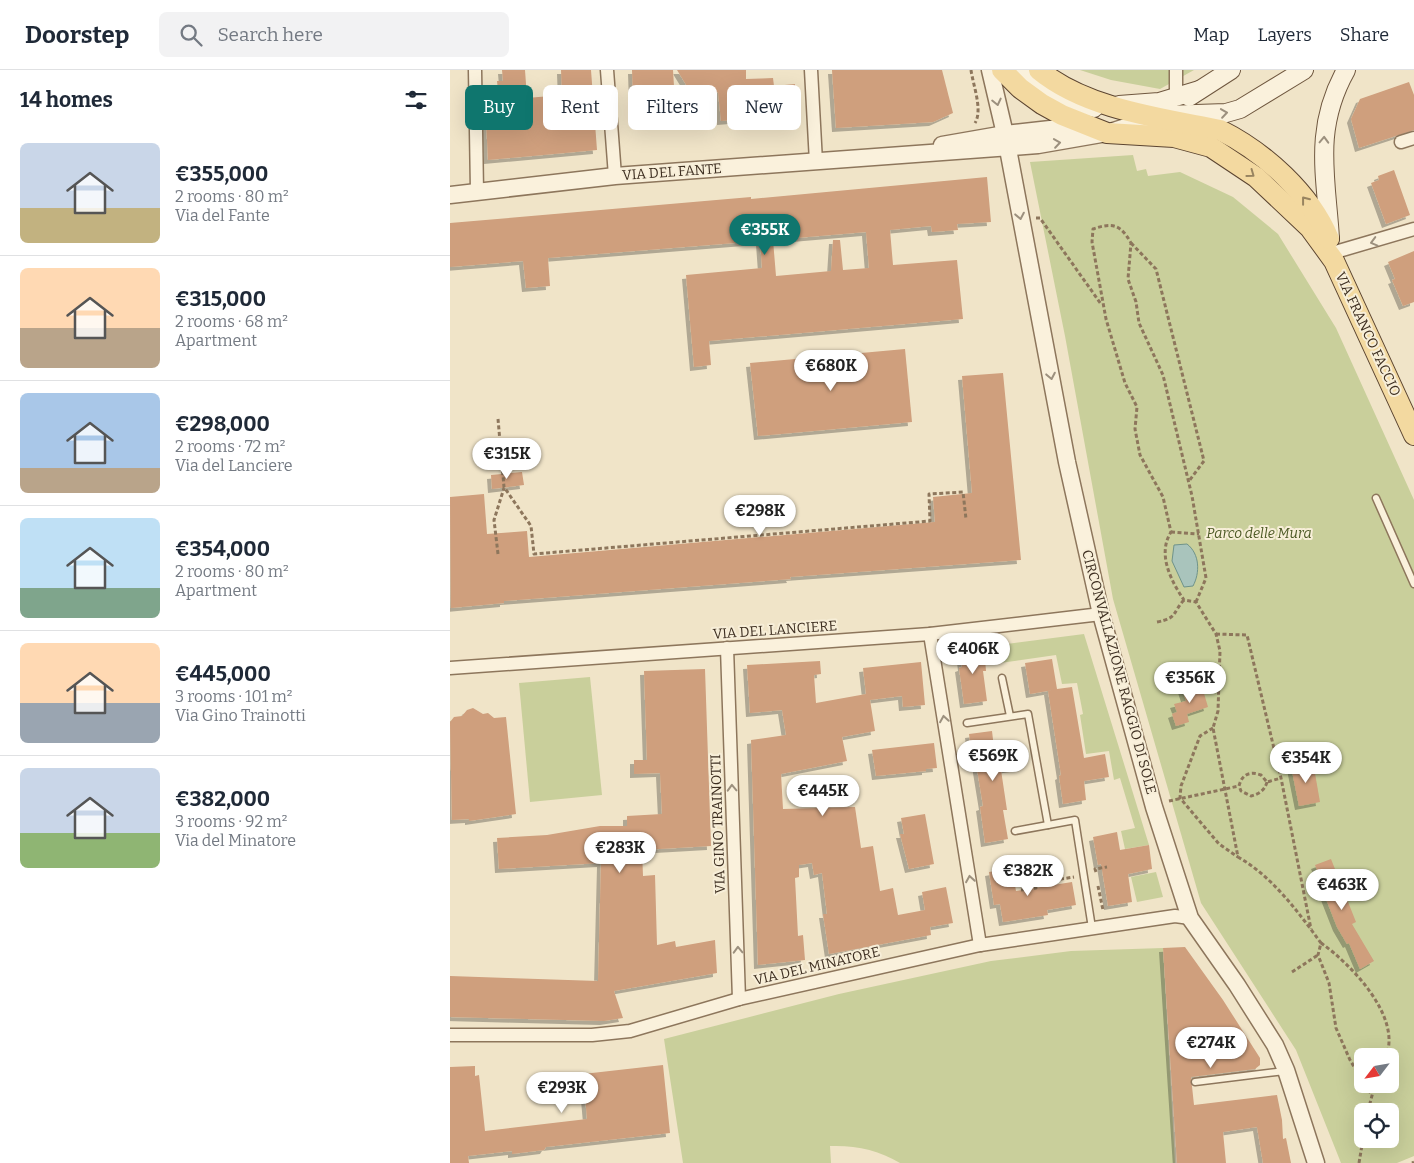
<!DOCTYPE html>
<html lang="en">
<head>
<meta charset="utf-8">
<style>
	body { margin:0; font-family:Bitter,serif; background:#f2f2f3; color:#1f2937; height:100vh; display:flex; flex-direction:column; font-size:19px; white-space:nowrap }
	* { box-sizing:border-box; margin:0 }
	p { font-size:16px; color:#747a83 }
	.icon { flex:none; width:28px; height:28px; fill:none; stroke:currentColor; stroke-width:2; stroke-linecap:round; stroke-linejoin:round }
	.map { position:relative; flex:1; overflow:hidden }
	.panel { display:flex; flex-direction:column; background:#fff; width:450px }
	.panel>* { flex:none }
	.guide { position:absolute; left:15px; top:15px; width:475px; height:45px; display:flex; gap:10px }
	.needle { width:32px; rotate:239deg }
	.controls { position:absolute; left:904px; top:978px; display:grid; gap:10px }
	.controls a { display:grid; place-items:center; width:45px; height:45px; border-radius:8px; background:#fff; box-shadow:0 5px 20px #0002; font-size:25px }
	.price { position:absolute; translate:-50% -42px; padding:0 11px; border-radius:18px; background:#fff; color:#222; font-size:16px; line-height:32px; filter:drop-shadow(0 1px 2px #0008) }
	.price::after { content:''; position:absolute; left:50%; top:30px; width:15px; height:11px; margin-left:-8px; background:inherit; clip-path:polygon(0 0,100% 0,50% 100%) }
	.price.current { background:#0f766e; color:#fff }
	ul { padding:0; list-style:none }
	li { display:flex; align-items:center; gap:15px; height:125px; padding:0 20px }
	li+li { border-top:1px solid #e0e1e3 }
	li span { display:grid; place-items:center; flex:none; width:140px; height:100px; border-radius:8px; color:#555 }
	li>.icon { margin-inline-start:auto }
	span .icon { width:60px; height:60px; fill:#fffc; stroke-width:1 }
	li b { font-size:21px }
	h2 { display:flex; justify-content:space-between; align-items:center; height:60px; padding:0 20px; font-size:21px }
	.pill { padding:0 18px; border-radius:8px; background:#fff; box-shadow:0 5px 20px #0002; font-size:18px; line-height:45px }
	.pill.current { background:#0f766e; color:#fff }
	header { display:flex; align-items:center; gap:30px; box-sizing:border-box; height:70px; padding:0 25px; background:#fff; border-bottom:1px solid #e0e1e3 }
	header strong { font-size:24px }
	nav { display:flex; gap:28px; margin-inline-start:auto; font-size:18px }
	.search { width:350px; height:45px; background:#f2f2f3; display:flex; align-items:center; gap:12px; box-sizing:border-box; padding:0 18px; border-radius:8px; color:#747a83; font-size:19px }
	main { display:flex; flex:1; min-height:0 }
	.map>svg:first-child { display:block }
</style>
</head>
<body>
<header>
<strong>Doorstep</strong>
<div class="search"><svg class="icon" aria-label="search" viewBox="0 0 24 24"><circle cx="10" cy="10" r="6"/><path d="M15 15l6 6"/></svg>Search here</div>
<nav><a>Map</a><a>Layers</a><a>Share</a></nav>
</header>
<main>
<section class="panel">
<h2>14 homes<svg class="icon" aria-label="filters" viewBox="0 0 24 24"><path d="M4 7h16M4 17h16"/><circle cx="9" cy="7" r="2"/><circle cx="15" cy="17" r="2"/></svg></h2>
<ul>
<li><span style="background:linear-gradient(#c9d6e8 65%,#c2b280 0)"><svg class="icon" aria-label="home" viewBox="0 0 24 24"><path d="M3 11l9-7 9 7M6 9v11h12V9"/></svg></span><div><b>€355,000</b><p>2 rooms · 80 m²</p><p>Via del Fante</p></div></li>
<li><span style="background:linear-gradient(#ffd9b3 60%,#b9a48a 0)"><svg class="icon" aria-label="home" viewBox="0 0 24 24"><path d="M3 11l9-7 9 7M6 9v11h12V9"/></svg></span><div><b>€315,000</b><p>2 rooms · 68 m²</p><p>Apartment</p></div></li>
<li><span style="background:linear-gradient(#a9c7e8 75%,#b9a48a 0)"><svg class="icon" aria-label="home" viewBox="0 0 24 24"><path d="M3 11l9-7 9 7M6 9v11h12V9"/></svg></span><div><b>€298,000</b><p>2 rooms · 72 m²</p><p>Via del Lanciere</p></div></li>
<li><span style="background:linear-gradient(#bfe0f5 70%,#7fa58c 0)"><svg class="icon" aria-label="home" viewBox="0 0 24 24"><path d="M3 11l9-7 9 7M6 9v11h12V9"/></svg></span><div><b>€354,000</b><p>2 rooms · 80 m²</p><p>Apartment</p></div></li>
<li><span style="background:linear-gradient(#ffd9b3 60%,#9aa5b1 0)"><svg class="icon" aria-label="home" viewBox="0 0 24 24"><path d="M3 11l9-7 9 7M6 9v11h12V9"/></svg></span><div><b>€445,000</b><p>3 rooms · 101 m²</p><p>Via Gino Trainotti</p></div></li>
<li><span style="background:linear-gradient(#c9d6e8 65%,#8fb573 0)"><svg class="icon" aria-label="home" viewBox="0 0 24 24"><path d="M3 11l9-7 9 7M6 9v11h12V9"/></svg></span><div><b>€382,000</b><p>3 rooms · 92 m²</p><p>Via del Minatore</p></div></li>
</ul>
</section>
<div class="map">
<svg width="964" height="1093" viewBox="0 0 964 1093">
	<defs>
		<filter id="shadow"><feDropShadow dx="-4" dy="4" stdDeviation="0" flood-color="#0004"/></filter>
	</defs>
	<rect width="100%" height="100%" fill="#f0e4c8"/>
	<g fill="#c9cf9b" fill-rule="evenodd">
		<path d="M630 0H744L710 19 661 10Z"/>
		<path d="M683 85 687 101 696 99 698 106 730 102 783 127 828 164 886 258 964 430V1086L947 1093H891L846 980 751 833 663 529 615 266 580 92ZM912 986H940V1014H912ZM912 1041H940V1069H912Z"/>
		<path d="M634 564 699 775 675 779 671 761 685 758 670 708 664 710 659 681 636 684 630 645 633 644 627 613 612 614 606 585 536 595 534 577Z"/>
		<path d="M140 607 152 725 80 732 69 613Z"/>
		<path d="M706 802 713 827 687 832 681 807Z"/>
		<path d="M713 878 725 1093H450C429 1080 405 1075 380 1076L381 1093H233L214 969 389 924 541 891 621 881Z"/>
	</g>
	<path fill="#a9c4bc" stroke="#6f938a" d="M737 474C750 484 750 503 743 516L734 517 722 491 724 475Z"/>
	<g fill="#cf9f7d" fill-rule="evenodd" filter="url(#shadow)">
		<path d="M52 0H75L77 28 112 25 111 0H141L147 80 38 90 35 29 49 30 47 11H53Z"/>
		<path d="M182 0H223L226 49 197 50V54H184Z"/>
		<path d="M227 0H296V9L323 8 324 16 345 14 347 48 320 51 319 20 293 21 295 49 271 51 268 22 248 34Z"/>
		<path d="M382 0H492L503 43 483 52 386 58Z"/>
		<path d="M959 12 964 25V60L909 78 901 49 910 29Z"/>
		<path d="M944 100 960 145 936 154 921 113 929 110 928 106Z"/>
		<path d="M537 107 541 152 507 154 508 160 482 162 481 156 440 160 443 195 507 190 513 249 259 271 261 295 244 297 236 205 312 198 310 171 98 188 100 216 76 218 73 191 0 197V153L301 127V129ZM416 162 419 198 393 200 390 170H383L381 201 326 206 323 170Z"/>
		<path d="M964 181V232L953 236 942 210 945 209 938 192Z"/>
		<path d="M455 279 462 352 308 366 300 293Z"/>
		<path d="M553 303 571 490 340 507 341 509 54 531V533L1 538 0 427 34 424 37 464 77 461 79 487 485 452 483 427 522 423 512 306Z"/>
		<path d="M72 402 74 415 42 419 41 405Z"/>
		<path d="M534 577 536 601H533L537 631 514 634 509 598 512 597 510 580Z"/>
		<path d="M602 589 607 619 622 617 634 688 655 684 659 707 634 711 636 730 613 734 609 706 611 705 598 621 603 620 580 624 575 593Z"/>
		<path d="M370 591 371 604 364 605 366 633 416 624 413 598 471 592 475 635 453 637 452 626 420 630 425 661 392 667 397 691 331 704 333 739 405 737 411 778 423 776 430 821 443 818 448 845 475 840 472 822 496 817 503 853 480 857 481 865 379 884 373 844H377L372 803 364 805 362 793 349 795V807L345 808 348 866 353 865 355 890 308 895 301 670 336 665 332 640 300 643 297 595Z"/>
		<path d="M255 599 261 776 192 780 193 806 205 805 207 875 225 871 226 877 265 870 267 903 164 921 173 948 154 951 0 947V906L148 911 151 793 49 799 47 768 97 765 150 756H177V746L212 744 210 703 184 704V690H197L194 601Z"/>
		<path d="M751 613 758 637 737 644 739 652 726 656 722 644 727 642 724 634 736 631 732 619Z"/>
		<path d="M23 638 33 644 38 643 44 648 56 647 66 744 19 751V749L2 750 0 652 4 647 12 646 17 640Z"/>
		<path d="M542 661 544 678 566 674 570 697 551 700 557 740H553L558 769 535 773 530 737 533 736 526 693 523 694 519 664Z"/>
		<path d="M484 673 487 698 476 699V701L426 706 422 680Z"/>
		<path d="M863 692 870 732 849 736 841 696Z"/>
		<path d="M475 744 484 794 459 799 450 764H454L451 748Z"/>
		<path d="M667 762 670 780 699 775 702 799 678 804 682 832 658 836 651 794 648 795 643 767Z"/>
		<path d="M881 789 906 852 902 854 924 891 910 899 899 873 897 874 887 857 867 806 869 805 865 795Z"/>
		<path d="M562 798 566 821 622 812 626 835 597 840 598 845 553 852 550 834 544 835 539 802Z"/>
		<path d="M735 877 773 930 810 988V995L805 999 741 1007 744 1035 827 1025 832 1050 833 1069 836 1068 841 1093H813L807 1057 773 1062 776 1093H727L713 878Z"/>
		<path d="M213 995 220 1063 96 1077 94 1080 62 1084V1081L18 1086 19 1093H0V997L25 996V1006L29 1005 35 1061 137 1049 133 1004Z"/>
	</g>
	<g fill="none" stroke-linecap="round" stroke-linejoin="round">
		<defs>
			<g id="service">
				<path d="M926 428 964 514"/>
				<path d="M552 608 560 646"/>
				<path d="M517 653 578 644 598 755 625 750 642 858"/>
				<path d="M565 761 598 755"/>
				<path d="M745 1012 835 1001"/>
			</g>
			<g id="minor">
				<path d="M25 0 27 121"/>
				<path d="M157 0 165 106"/>
				<path d="M361 0 366 92"/>
				<path d="M726 0V27"/>
				<path d="M951 72 964 68"/>
				<path d="M882 183 964 159"/>
				<path d="M480 564 530 875"/>
				<path d="M277 578 289 929"/>
				<path d="M0 598 480 564 651 544"/>
				<path d="M0 965H142L180 961 289 929 530 875 725 846 740 848"/>
			</g>
			<g id="tertiary">
				<path d="M540 0 555 64"/>
				<path d="M492 75 555 64 636 55"/>
				<path d="M558 79 617 392 651 544 704 737 740 848 787 915 825 975 836 1000 866 1093"/>
				<path d="M0 125 165 106 588 75 657 63 708 47"/>
			</g>
			<g id="secondary">
				<path d="M568 0 595 22 644 38"/>
				<path d="M739 27 781 0"/>
				<path d="M669 35 709 32 749 20"/>
				<path d="M716 45 776 43 790 39 854 0"/>
				<path d="M880 168C876 106 863 59 896 0"/>
			</g>
			<g id="primary">
				<path d="M552 0 570 18 592 34 612 45 657 63 724 67 761 77 806 107 860 158 884 191 964 365"/>
				<path d="M589 0C636 39 711 48 770 60 814 82 860 123 879 169"/>
			</g>
		</defs>
		<use href="#service" stroke="#8d765c" stroke-width="9"/>
		<use href="#minor" stroke="#8d765c" stroke-width="15"/>
		<use href="#tertiary" stroke="#8d765c" stroke-width="19"/>
		<use href="#secondary" stroke="#6f573f" stroke-width="20"/>
		<use href="#primary" stroke="#5b4430" stroke-width="22"/>
		<g stroke="#8d765c" stroke-width="3" stroke-dasharray="4 2.5" stroke-linecap="butt">
			<path d="M521 0C523 15 533 40 525 53"/>
			<path d="M586 148H590L651 234"/>
			<path d="M681 173 706 199 754 391 739 411"/>
			<path d="M48 349 54 417 81 456 84 484 480 451 479 424 513 422 516 449"/>
			<path d="M721 462 749 464"/>
			<path d="M48 484 44 450 54 418"/>
			<path d="M746 532 756 508 742 426 713 305 689 253 686 232 678 209 681 173C671 155 663 152 643 159L642 172 656 249 675 313 687 337 685 359 690 385 713 427 721 462C707 484 721 511 734 530L746 532 766 564 770 581 768 641 763 658 788 787C823 807 848 842 871 873L868 885 879 913 886 958 900 990 912 1010"/>
			<path d="M707 552C728 548 722 543 734 530"/>
			<path d="M766 564 797 565 831 708 861 859"/>
			<path d="M763 658 750 666 731 716 730 728 769 774 788 787"/>
			<path d="M817 712C815 720 809 724 801 726L791 721 789 716C792 704 800 701 811 705L817 712 831 708"/>
			<path d="M719 731 789 716"/>
			<path d="M646 802 645 799 657 797"/>
			<path d="M648 816 653 840"/>
			<path d="M571 820 586 818 585 813 624 807"/>
			<path d="M871 873C901 894 952 947 936 986"/>
			<path d="M842 902 868 885"/>
			<path d="M915 1014 921 1024"/>
			<path d="M918 1041 925 1014"/>
			<path d="M909 1093 913 1069"/>
			<path d="M962 1093 964 1092"/>
		</g>
		<use href="#service" stroke="#faf1dc" stroke-width="6"/>
		<use href="#minor" stroke="#faf1dc" stroke-width="12"/>
		<use href="#tertiary" stroke="#faf1dc" stroke-width="16"/>
		<use href="#secondary" stroke="#faf1dc" stroke-width="18"/>
		<use href="#primary" stroke="#f3d9a0" stroke-width="20"/>
	</g>
	<defs><path id="oneway-chevron" d="M-2-3.5L2.5 0L-2 3.5" fill="none" stroke-width="1.6" stroke-linecap="round" stroke-linejoin="round" transform="scale(1.25)"/></defs>
	<g stroke="#9c907e">
		<use href="#oneway-chevron" transform="translate(547 32) rotate(77)"/>
		<use href="#oneway-chevron" transform="translate(774 43) rotate(-8)"/>
		<use href="#oneway-chevron" transform="translate(874 70) rotate(-88)"/>
		<use href="#oneway-chevron" transform="translate(607 73) rotate(-8)"/>
		<use href="#oneway-chevron" transform="translate(570 146) rotate(79)"/>
		<use href="#oneway-chevron" transform="translate(924 172) rotate(165)"/>
		<use href="#oneway-chevron" transform="translate(601 306) rotate(79)"/>
		<use href="#oneway-chevron" transform="translate(494 649) rotate(-99)"/>
		<use href="#oneway-chevron" transform="translate(282 718) rotate(-92)"/>
		<use href="#oneway-chevron" transform="translate(520 809) rotate(-99)"/>
		<use href="#oneway-chevron" transform="translate(288 880) rotate(-92)"/>
	</g>
	<g stroke="#988460">
		<use href="#oneway-chevron" transform="translate(801 104) rotate(36)"/>
		<use href="#oneway-chevron" transform="translate(855 130) rotate(-128)"/>
	</g>
	<g text-anchor="middle" dominant-baseline="central" stroke-width="4" stroke-linejoin="round" paint-order="stroke">
		<g font-size="14" fill="#3d2e20" stroke="#f7eed8">
			<text transform="translate(222 102) rotate(-4)">VIA DEL FANTE</text>
			<text transform="translate(918 264) rotate(65)">VIA FRANCO FACCIO</text>
			<text transform="translate(325 560) rotate(-4)">VIA DEL LANCIERE</text>
			<text transform="translate(669 602) rotate(75)">CIRCONVALLAZIONE RAGGIO DI SOLE</text>
			<text transform="translate(268 754) rotate(-92)">VIA GINO TRAINOTTI</text>
			<text transform="translate(367 896) rotate(-13)">VIA DEL MINATORE</text>
		</g>
		<g font-size="14" font-style="italic" fill="#4d5a26" stroke="#f7eed8">
			<text x="809" y="463">Parco delle Mura</text>
		</g>
	</g>
</svg>
<div class="controls">
<a><svg class="needle" viewBox="-14 -14 28 28"><path d="M0-13l5 13h-10z" fill="#e53935"/><path d="M0 13l5-13h-10z" fill="#747a83"/></svg></a>
<a><svg class="icon" aria-label="locate" viewBox="0 0 24 24"><circle cx="12" cy="12" r="6"/><path d="M12 2v4M12 18v4M2 12h4M18 12h4"/></svg></a>
</div>
<b class="price current" style="left:315px;top:186px">€355K</b>
<b class="price" style="left:381px;top:322px">€680K</b>
<b class="price" style="left:57px;top:410px">€315K</b>
<b class="price" style="left:310px;top:467px">€298K</b>
<b class="price" style="left:523px;top:605px">€406K</b>
<b class="price" style="left:740px;top:634px">€356K</b>
<b class="price" style="left:543px;top:712px">€569K</b>
<b class="price" style="left:856px;top:714px">€354K</b>
<b class="price" style="left:373px;top:747px">€445K</b>
<b class="price" style="left:170px;top:804px">€283K</b>
<b class="price" style="left:578px;top:827px">€382K</b>
<b class="price" style="left:892px;top:841px">€463K</b>
<b class="price" style="left:761px;top:999px">€274K</b>
<b class="price" style="left:112px;top:1044px">€293K</b>
<div class="guide">
<a class="pill current">Buy</a>
<a class="pill">Rent</a>
<a class="pill">Filters</a>
<a class="pill">New</a>
</div>
</div>
</main>
</body>
</html>
